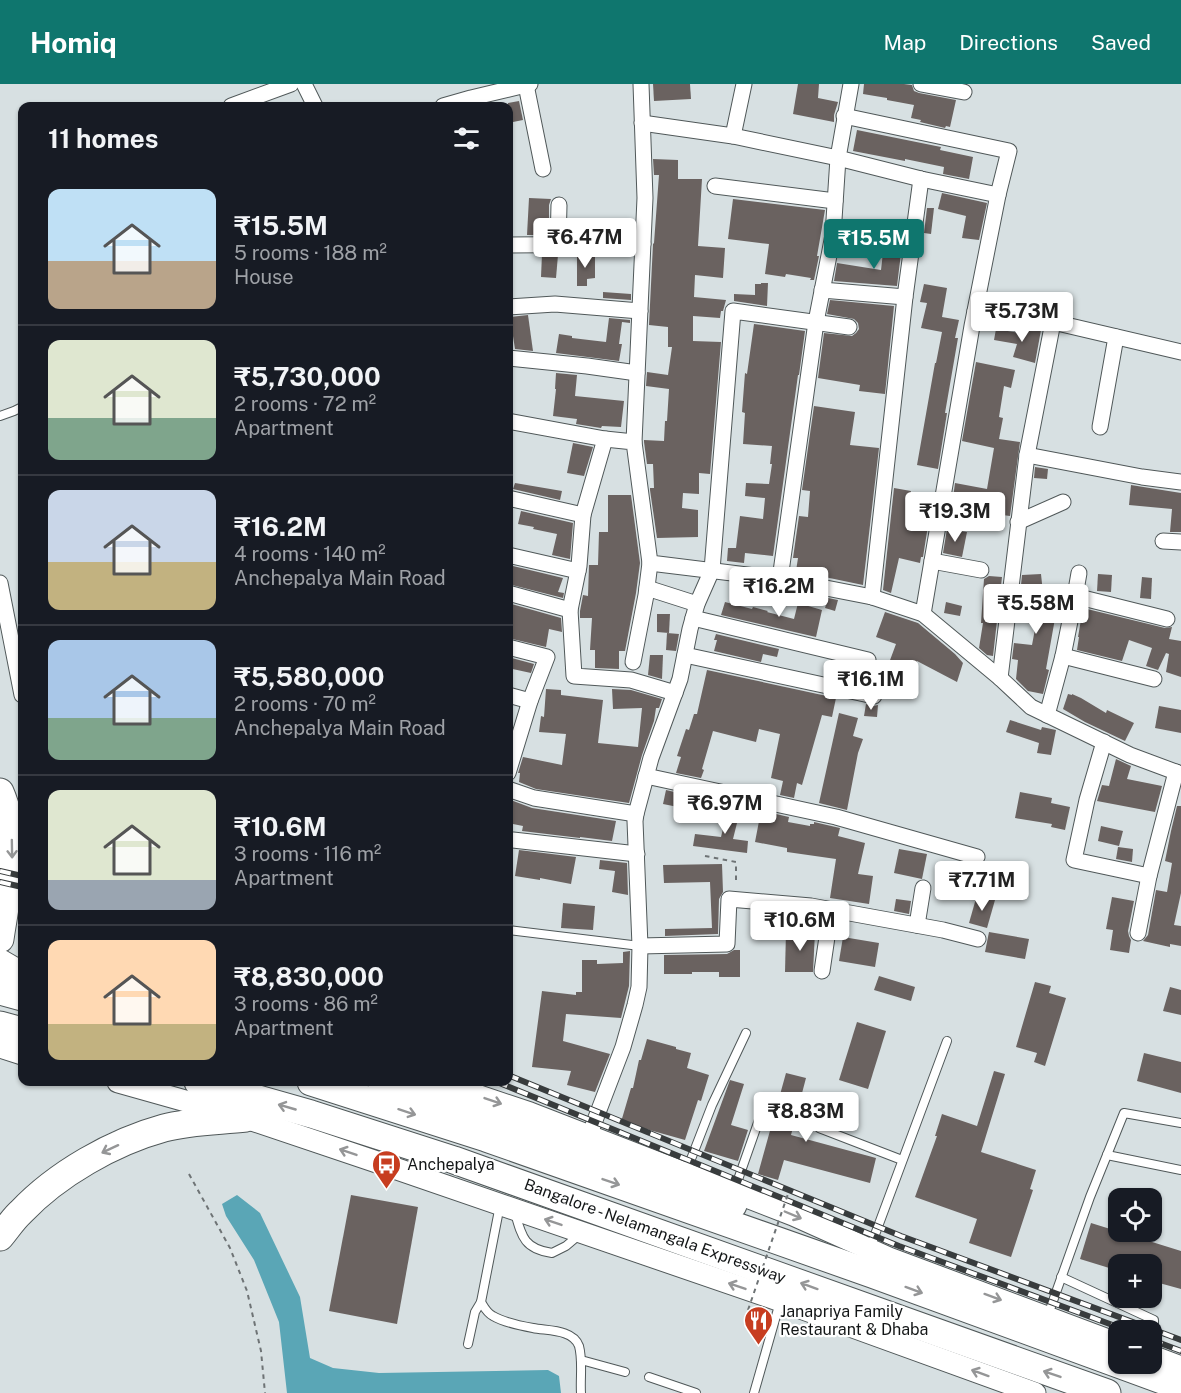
<!DOCTYPE html>
<html lang="en">
<head>
<meta charset="utf-8">
<style>
	body { margin:0; font-family:"Public Sans",sans-serif; background:#242831; color:#f1f3f6; height:100vh; display:flex; flex-direction:column; font-size:22px; white-space:nowrap }
	* { box-sizing:border-box; margin:0 }
	p { font-size:20px; color:#9ea1a6 }
	.icon { flex:none; width:33px; height:33px; fill:none; stroke:currentColor; stroke-width:2; stroke-linecap:round; stroke-linejoin:round }
	.map { position:relative; flex:1; overflow:hidden }
	.drawer { position:absolute; left:18px; top:18px; width:495px; height:984px; display:flex; flex-direction:column; background:#171b24; border-radius:12px; box-shadow:0 2px 4px #0004 }
	.drawer>* { flex:none }
	.fabs { position:absolute; left:1108px; top:1104px; display:grid; gap:12px }
	.fabs a { display:grid; place-items:center; width:54px; height:54px; border-radius:12px; background:#171b24; box-shadow:0 2px 4px #0004; font-size:30px }
	.price { position:absolute; translate:-50% -51px; padding:0 14px; border-radius:6px; background:#fff; color:#222; font-size:20px; line-height:39px; filter:drop-shadow(0 2px 3px #0008) }
	.price::after { content:''; position:absolute; left:50%; top:36px; width:18px; height:14px; margin-left:-9px; background:inherit; clip-path:polygon(0 0,100% 0,50% 100%) }
	.price.current { background:#0f766e; color:#fff }
	ul { padding:0; list-style:none }
	li { display:flex; align-items:center; gap:18px; height:150px; padding:0 30px }
	li+li { border-top:2px solid #363941 }
	li span { display:grid; place-items:center; flex:none; width:168px; height:120px; border-radius:12px; color:#555 }
	li>.icon { margin-inline-start:auto }
	span .icon { width:72px; height:72px; fill:#fffc; stroke-width:1 }
	li b { font-size:26px }
	h2 { display:flex; justify-content:space-between; align-items:center; height:72px; padding:0 30px; font-size:26px }
	header { display:flex; align-items:center; gap:36px; box-sizing:border-box; height:84px; padding:0 30px; background:#0f766e; color:#fff }
	header strong { font-size:28px }
	nav { display:flex; gap:33px; margin-inline-start:auto; font-size:21px }
	.map>svg:first-child { display:block }
</style>
</head>
<body>
<header>
<strong>Homiq</strong>
<nav><a>Map</a><a>Directions</a><a>Saved</a></nav>
</header>
<div class="map">
<svg width="1181" height="1309" viewBox="0 0 1181 1309">
	<rect width="100%" height="100%" fill="#d7e0e2"/>
	<path fill="#5aa6b6" d="M237 1111 260 1129 300 1213 310 1274 333 1284 379 1289 548 1286 559 1292 561 1309H287L279 1238 254 1176 226 1132 222 1120Z"/>
	<g fill="#6a6260">
		<path d="M653 0H690L691 15 654 17Z"/>
		<path d="M798 0H819L818 14 838 18 834 31V38L793 30Z"/>
		<path d="M864 0H904L912 1 914 7 919 9 956 16 950 43 946 42 945 44 920 38 921 36 911 34 914 21 887 16V14L863 10Z"/>
		<path d="M519 17 523 36 508 39V19Z"/>
		<path d="M857 46 941 63 940 66 973 73 969 95 943 90 944 83 905 75V77L853 67Z"/>
		<path d="M653 75 678 76V95H702L698 162 725 164 723 194 695 191 694 213 726 216 723 227H721L720 234 693 232V257L721 258 710 390 699 389V410L683 409 682 424 698 426V453L657 454 650 406V404H654L653 380H647L644 358V356L664 357 665 337H667L669 305 646 302 647 288 668 291 672 263H668V243L649 241 653 160 654 159 659 91H654Z"/>
		<path d="M942 109 987 119 979 156 962 154 966 132 938 125Z"/>
		<path d="M529 114 551 115 549 121V151H527Z"/>
		<path d="M733 115 825 126 817 172H819L814 196H810L811 194 786 190 785 193 765 190 769 160 728 155Z"/>
		<path d="M927 124H934L931 150 924 149Z"/>
		<path d="M884 160 897 162 902 161 897 202 834 197 837 179 881 186Z"/>
		<path d="M542 170 558 171 556 194 541 193Z"/>
		<path d="M577 170H587V173L595 172V194L587 195V202H577Z"/>
		<path d="M761 199H768L767 222 734 217V210L755 211V200H761Z"/>
		<path d="M924 200 947 204 942 233 959 236 955 254H958L945 329H947L938 385 917 381 935 279H936L942 248 921 244 927 219 920 218Z"/>
		<path d="M603 208 631 210V216L603 214Z"/>
		<path d="M830 216 894 222 885 310 859 307 860 301 818 294 824 249 852 252 856 249 859 245 858 239 854 235 827 230Z"/>
		<path d="M528 231 533 267 515 265 510 233Z"/>
		<path d="M609 234 630 236V239L622 238 619 260H622L619 277 556 269 559 250 572 252V254L606 258Z"/>
		<path d="M754 240 805 247 799 291H798L773 472 745 469 744 479 727 477 728 464H736L740 432 763 435 765 414 745 412 746 399 769 400 772 380H770L772 362 743 360 745 329 742 328 745 289 747 290Z"/>
		<path d="M1027 244 1041 246 1035 279 1013 273 1017 260 994 256 996 245 1025 250Z"/>
		<path d="M976 278 1015 286 1011 304 1004 302 999 333 1003 334 999 355 1020 358 1010 432 987 429 988 421 953 414 955 399 987 405 994 364 962 357Z"/>
		<path d="M556 289 577 291 575 312 624 317 621 343 602 342 601 344 576 340 577 335 553 332 556 305H555Z"/>
		<path d="M814 322 855 328 850 361 879 364 863 501 796 487 798 474H793L799 432 808 433 810 407 802 406Z"/>
		<path d="M573 359 593 363 584 392 567 389Z"/>
		<path d="M1035 383 1048 385 1047 395 1034 394Z"/>
		<path d="M515 399 562 407 560 416 513 405Z"/>
		<path d="M1131 401 1181 409V448H1170L1172 425 1129 421Z"/>
		<path d="M894 404 911 407 907 426 930 429 923 473H921L920 479 899 474 891 509 883 506Z"/>
		<path d="M608 411H631L640 479 636 509 625 567H619V585L595 584V566H590L592 534H580V527L583 511 588 512 589 481H598L599 448H608Z"/>
		<path d="M521 427 573 439 570 475 552 471 557 450 533 445 534 443 518 440Z"/>
		<path d="M947 445 967 448 962 473 943 469Z"/>
		<path d="M513 482 563 494 558 508 564 509 563 514 508 500V492L510 493Z"/>
		<path d="M1041 490 1043 509 1059 512 1046 585 1049 586 1043 610 1028 607 1016 595 1018 576 1012 575 1014 559 1032 561 1039 524 1019 521 1022 491Z"/>
		<path d="M1098 490 1112 491 1111 508 1097 507Z"/>
		<path d="M989 492 1002 493 993 572 987 571 979 564 983 539H981L984 495Z"/>
		<path d="M1142 493 1152 494 1151 515 1140 514Z"/>
		<path d="M828 514 838 516 835 527 825 524Z"/>
		<path d="M725 518 752 525 753 523 768 527 767 528 794 535 798 519 822 526 816 553 721 531Z"/>
		<path d="M946 518 962 522 960 532 944 529Z"/>
		<path d="M508 519 561 534 562 548 549 545 546 563 508 554Z"/>
		<path d="M1083 524 1165 544 1172 543 1169 555 1181 557V593L1166 588 1169 570 1166 569 1158 586 1146 582 1152 564 1129 556 1122 577 1077 566 1079 553H1078Z"/>
		<path d="M885 528 918 539 955 570 963 579 957 598 917 577 912 588 908 586 905 596 901 595 897 607 829 592 832 577 866 585 874 584 886 587 896 560 876 553Z"/>
		<path d="M657 530H670L669 549 657 548Z"/>
		<path d="M667 549 679 550 676 567 666 566Z"/>
		<path d="M716 550 779 565 777 573 763 570 761 578 714 567 717 556H714Z"/>
		<path d="M650 571H663L662 595 648 591Z"/>
		<path d="M508 573 534 580 531 589 508 584Z"/>
		<path d="M707 586 836 614 832 633 822 631 802 701 797 699 794 714 780 711 783 697 771 694 780 650 759 645 756 658 713 647 702 685 704 686 701 694 676 689 681 673 677 672 686 645 689 646 694 630H697Z"/>
		<path d="M546 605 561 606V611L603 616 598 659 638 663 642 624 613 625 612 605 631 606 662 615 659 624H656L654 637 642 671 629 719 536 705 519 698 520 689H518L523 673 562 681 566 650 539 648 541 632 544 633Z"/>
		<path d="M1068 610 1072 611V610L1081 614 1106 629 1107 626 1134 639 1125 657 1085 638 1063 625Z"/>
		<path d="M866 620 873 622 878 621 877 633 864 632Z"/>
		<path d="M1159 622 1181 626V649L1155 644Z"/>
		<path d="M839 629 858 634 853 652 863 655 858 669 847 726 819 719Z"/>
		<path d="M1010 636 1041 646 1042 643 1056 646 1051 671 1037 669 1039 659 1006 648Z"/>
		<path d="M1116 675 1131 682 1127 695 1162 702 1155 728 1097 717 1102 701 1109 702Z"/>
		<path d="M666 706 691 712 688 725 663 720Z"/>
		<path d="M1020 708 1052 714 1051 719 1070 723 1065 746 1051 743 1052 740 1015 734Z"/>
		<path d="M508 715 532 724 616 737 612 757 580 753V754L522 747 523 742 508 739Z"/>
		<path d="M729 720 741 723 733 755 748 757 747 769 693 762 695 750 721 753Z"/>
		<path d="M1177 722H1181V809L1174 841 1181 842V862L1170 860V863L1143 857 1148 851 1156 806 1167 808 1172 779 1165 777 1171 747Z"/>
		<path d="M776 730 789 733 788 738 810 742V740H814V738L840 744 838 752 865 759 858 790 873 792 869 820 830 814 836 775 787 768V764L755 758 760 732 775 734Z"/>
		<path d="M1101 742 1123 747 1119 762 1098 757Z"/>
		<path d="M1118 763 1133 765 1132 778 1116 775Z"/>
		<path d="M899 765 927 770 922 795 894 789Z"/>
		<path d="M519 766 576 773 571 800 540 794V796L515 792Z"/>
		<path d="M600 776 627 779 628 811 612 808 615 787 599 785Z"/>
		<path d="M722 780 723 808 719 815 718 850 665 852V845L712 844 710 798 664 799 663 781Z"/>
		<path d="M977 811 995 816 987 844 969 839Z"/>
		<path d="M1112 813 1134 817 1128 847 1129 852 1131 856 1129 869 1110 866 1113 846 1106 845Z"/>
		<path d="M896 815 911 817 909 830 894 827Z"/>
		<path d="M563 819 595 822 593 846 561 844Z"/>
		<path d="M786 847 815 848 813 888H785Z"/>
		<path d="M989 848 1029 855 1025 875 985 868Z"/>
		<path d="M843 853 879 859 875 883 839 877Z"/>
		<path d="M734 866H740V893H719V888H692V890H664V871L727 870Z"/>
		<path d="M630 867 629 902 621 934 566 930 563 957 610 970 595 1008 567 1001 571 987 532 983 542 907 576 911V908H582V876H597V880L623 879V868Z"/>
		<path d="M879 892 915 903 911 917 874 906Z"/>
		<path d="M1035 898 1051 902 1049 909 1066 914 1045 982 1034 978 1037 969 1016 963Z"/>
		<path d="M1170 903 1181 906V931L1163 927Z"/>
		<path d="M857 938 886 947 868 1005 839 996Z"/>
		<path d="M647 955 676 963V965L691 969 687 984 709 991 701 1017 698 1016 685 1056 621 1038 631 1004H633L639 976H641Z"/>
		<path d="M1144 969 1181 978V1009L1137 997Z"/>
		<path d="M994 987 1005 990 981 1068 1036 1086 1030 1105 1033 1106 1011 1173 969 1159 977 1135 915 1113 937 1052H935L942 1030 977 1042Z"/>
		<path d="M786 989 806 994 791 1051 876 1074 870 1099 784 1076 778 1096 758 1090Z"/>
		<path d="M730 996 744 1000 731 1041 748 1046 738 1077 704 1067Z"/>
		<path d="M351 1111 418 1123 397 1240 329 1227Z"/>
		<path d="M1091 1139 1181 1167V1205L1152 1197V1180H1119V1187L1080 1175Z"/>
	</g>
	<g fill="none" stroke-linecap="round" stroke-linejoin="round">
		<defs>
			<g id="lane">
				<path d="M0 332 14 327 22 323"/>
				<path d="M508 846 640 862"/>
				<path d="M819 1044 902 1076"/>
				<path d="M1107 1071 1181 1086"/>
				<path d="M686 1088 712 1021 746 949"/>
				<path d="M734 1107 766 1016"/>
				<path d="M515 1129C522 1154 525 1165 552 1169L566 1162 579 1151"/>
				<path d="M870 1164 947 957"/>
				<path d="M1061 1193 1154 1236V1270"/>
				<path d="M481 1218C484 1223 487 1229 493 1232 503 1238 522 1242 533 1244 547 1247 573 1245 579 1262 583 1277 580 1294 581 1309"/>
				<path d="M1048 1231 1090 1113 1124 1029 1181 1039"/>
				<path d="M468 1260 475 1228 481 1218 500 1121"/>
				<path d="M581 1276 625 1288"/>
				<path d="M649 1293 696 1309"/>
				<path d="M754 1309 780 1218"/>
			</g>
			<g id="street">
				<path d="M304 0 315 22"/>
				<path d="M921 0 964 8"/>
				<path d="M526 1 543 85"/>
				<path d="M231 22 291 0"/>
				<path d="M443 22 471 14 530 0"/>
				<path d="M844 32 1009 67 998 111"/>
				<path d="M642 39 733 52 838 74 921 95 998 111 972 242 923 530"/>
				<path d="M733 52 744 0"/>
				<path d="M715 102 835 117"/>
				<path d="M834 143 898 152"/>
				<path d="M508 161 643 160"/>
				<path d="M558 161 559 121"/>
				<path d="M822 206 905 213"/>
				<path d="M508 223 555 220 640 227"/>
				<path d="M975 227 1053 238 1181 268"/>
				<path d="M508 274 587 282 637 289"/>
				<path d="M508 337 605 355 634 358 650 479 780 495 872 513 923 530 1000 594 1031 623 1130 671 1181 690"/>
				<path d="M1100 343 1116 253"/>
				<path d="M605 355 583 431 579 482 570 526 574 592 631 596 675 609"/>
				<path d="M634 358 645 114 641 0"/>
				<path d="M1027 371 1142 393 1181 398"/>
				<path d="M508 414 583 431"/>
				<path d="M1018 438 1063 418"/>
				<path d="M1163 457 1181 458"/>
				<path d="M508 471 578 487"/>
				<path d="M932 477 981 486"/>
				<path d="M780 495 816 238 833 151 838 74 851 0"/>
				<path d="M0 499 22 611"/>
				<path d="M647 504 697 520"/>
				<path d="M508 509 570 526"/>
				<path d="M1075 512 1079 489"/>
				<path d="M872 513 905 213 921 95"/>
				<path d="M693 534 868 576"/>
				<path d="M508 563 547 573 530 617 508 689"/>
				<path d="M685 571 874 612"/>
				<path d="M633 578 646 511 650 479"/>
				<path d="M1000 594 1027 371 1053 238"/>
				<path d="M1154 595 1063 572 1075 512 1167 535"/>
				<path d="M508 611 530 617"/>
				<path d="M1047 631 1063 572"/>
				<path d="M1104 658 1087 716 1074 776 1149 792"/>
				<path d="M646 692 836 733 977 773"/>
				<path d="M508 705 534 714 636 730"/>
				<path d="M513 756 637 770"/>
				<path d="M917 841 923 804"/>
				<path d="M1138 849 1149 792 1176 688"/>
				<path d="M640 862 727 860 729 815 811 822 943 846 978 855"/>
				<path d="M822 887 831 826"/>
				<path d="M589 1052 623 963 635 921 639 903 640 862 635 737 636 730 651 674 680 595 690 545 697 520 712 486 733 227 849 243"/>
			</g>
			<g id="secondary">
				<path d="M0 963 22 970"/>
				<path d="M118 998 246 1034 371 1076 781 1217 1035 1309"/>
				<path d="M438 998 530 1029 793 1131 889 1174 1119 1260"/>
				<path d="M1152 1272 1181 1283"/>
			</g>
			<g id="highway">
				<path d="M0 708C21 755 7 807 0 855"/>
				<path d="M0 879 12 886"/>
				<path d="M0 907 22 913"/>
				<path d="M0 941 22 947"/>
				<path d="M198 998 311 1030 454 1076 1107 1309"/>
				<path d="M311 998 486 1054 872 1190 1181 1303"/>
				<path d="M381 998C499 1035 616 1079 733 1121"/>
				<path d="M0 1153C7 1145 13 1135 21 1128 57 1090 113 1058 164 1044 190 1037 219 1037 246 1034"/>
			</g>
		</defs>
		<use href="#lane" stroke="#505859" stroke-width="10"/>
		<use href="#street" stroke="#505859" stroke-width="17"/>
		<use href="#secondary" stroke="#505859" stroke-width="23"/>
		<use href="#highway" stroke="#505859" stroke-width="29"/>
		<g stroke="#6e7375" stroke-width="2" stroke-dasharray="4.5 4.5" stroke-linecap="butt">
			<path d="M705 772 736 778V800"/>
			<path d="M189 1090 230 1164 247 1207 261 1267 265 1309"/>
		</g>
		<use href="#lane" stroke="#fff" stroke-width="8"/>
		<use href="#street" stroke="#fff" stroke-width="15"/>
		<use href="#secondary" stroke="#fff" stroke-width="21"/>
		<use href="#highway" stroke="#fff" stroke-width="27"/>
		<defs>
			<g id="rail">
				<path d="M0 787 22 792"/>
				<path d="M0 798 22 803"/>
				<path d="M508 991 901 1152 1181 1256"/>
				<path d="M497 998 899 1162 1126 1246"/>
				<path d="M1152 1256 1181 1267"/>
			</g>
		</defs>
		<use href="#rail" stroke="#383c3d" stroke-width="6"/>
		<use href="#rail" stroke="#fff" stroke-width="4" stroke-dasharray="11" stroke-linecap="butt"/>
		<path stroke="#6e7375" stroke-width="2" stroke-dasharray="4.5 4.5" stroke-linecap="butt" d="M748 1226 788 1110"/>
	</g>
	<defs><path id="oneway-shaft" d="M-6 0H5M1.5-3L5.5 0L1.5 3" fill="none" stroke-width="1.6" stroke-linecap="round" stroke-linejoin="round" transform="scale(1.5)"/></defs>
	<g stroke="#959697">
		<use href="#oneway-shaft" transform="translate(12 765) rotate(89)"/>
		<use href="#oneway-shaft" transform="translate(493 1017) rotate(19)"/>
		<use href="#oneway-shaft" transform="translate(287 1023) rotate(-164)"/>
		<use href="#oneway-shaft" transform="translate(407 1028) rotate(18)"/>
		<use href="#oneway-shaft" transform="translate(110 1065) rotate(155)"/>
		<use href="#oneway-shaft" transform="translate(348 1068) rotate(-161)"/>
		<use href="#oneway-shaft" transform="translate(611 1098) rotate(19)"/>
		<use href="#oneway-shaft" transform="translate(793 1131) rotate(23)"/>
		<use href="#oneway-shaft" transform="translate(553 1138) rotate(-161)"/>
		<use href="#oneway-shaft" transform="translate(737 1202) rotate(-161)"/>
		<use href="#oneway-shaft" transform="translate(809 1202) rotate(-160)"/>
		<use href="#oneway-shaft" transform="translate(914 1206) rotate(20)"/>
		<use href="#oneway-shaft" transform="translate(993 1213) rotate(20)"/>
		<use href="#oneway-shaft" transform="translate(980 1289) rotate(-160)"/>
		<use href="#oneway-shaft" transform="translate(1052 1290) rotate(-161)"/>
	</g>
	<defs>
		<symbol id="bus-pin" viewBox="-11 -11 22 30"><path d="M0 17L-7.5 6A9.5 9.5 0 1 1 7.5 6Z" fill="#c73d20" stroke="#fff"/><path d="M-5-6H5V4H4V6H2V4H-2V6H-4V4H-5ZM-3.5-4V0h7V-4ZM-3.5 1.2v1.5H-2V1.2ZM2 1.2v1.5H3.5V1.2Z" fill="#fff"/></symbol>
		<symbol id="restaurant-pin" viewBox="-11 -11 22 30"><path d="M0 17L-7.5 6A9.5 9.5 0 1 1 7.5 6Z" fill="#c73d20" stroke="#fff"/><path d="M-5-6h1v4h1v-4h1v4h1v-4h1v5L-1.5 .5V6h-2V.5L-5-1ZM5-6V6H3V1.5H1.5Q1.5-4 5-6Z" fill="#fff"/></symbol>
	</defs>
	<g fill-rule="evenodd">
		<use href="#bus-pin" x="370" y="1064" width="33" height="45"/>
		<use href="#restaurant-pin" x="742" y="1220" width="33" height="45"/>
	</g>
	<g text-anchor="middle" dominant-baseline="central" stroke-width="4.5" stroke-linejoin="round" paint-order="stroke">
		<g font-size="16" fill="#131617" stroke="#fff" text-anchor="start">
			<text x="407" y="1080">Anchepalya</text>
			<text x="780" y="1227">Janapriya Family<tspan x="780" dy="18">Restaurant &amp; Dhaba</tspan></text>
		</g>
		<g font-size="16" fill="#131617" stroke="#fff">
			<text transform="translate(655 1147) rotate(20)">Bangalore - Nelamangala Expressway</text>
		</g>
	</g>
</svg>
<div class="fabs">
<a><svg class="icon" aria-label="locate" viewBox="0 0 24 24"><circle cx="12" cy="12" r="6"/><path d="M12 2v4M12 18v4M2 12h4M18 12h4"/></svg></a>
<a>+</a>
<a>−</a>
</div>
<b class="price" style="left:585px;top:185px">₹6.47M</b>
<b class="price current" style="left:874px;top:186px">₹15.5M</b>
<b class="price" style="left:1022px;top:259px">₹5.73M</b>
<b class="price" style="left:955px;top:459px">₹19.3M</b>
<b class="price" style="left:779px;top:534px">₹16.2M</b>
<b class="price" style="left:1036px;top:551px">₹5.58M</b>
<b class="price" style="left:871px;top:627px">₹16.1M</b>
<b class="price" style="left:725px;top:751px">₹6.97M</b>
<b class="price" style="left:982px;top:828px">₹7.71M</b>
<b class="price" style="left:800px;top:868px">₹10.6M</b>
<b class="price" style="left:806px;top:1059px">₹8.83M</b>
<section class="drawer">
<h2>11 homes<svg class="icon" aria-label="filters" viewBox="0 0 24 24"><path d="M4 7h16M4 17h16"/><circle cx="9" cy="7" r="2"/><circle cx="15" cy="17" r="2"/></svg></h2>
<ul>
<li><span style="background:linear-gradient(#bfe0f5 60%,#b9a48a 0)"><svg class="icon" aria-label="home" viewBox="0 0 24 24"><path d="M3 11l9-7 9 7M6 9v11h12V9"/></svg></span><div><b>₹15.5M</b><p>5 rooms · 188 m²</p><p>House</p></div></li>
<li><span style="background:linear-gradient(#dfe7d0 65%,#7fa58c 0)"><svg class="icon" aria-label="home" viewBox="0 0 24 24"><path d="M3 11l9-7 9 7M6 9v11h12V9"/></svg></span><div><b>₹5,730,000</b><p>2 rooms · 72 m²</p><p>Apartment</p></div></li>
<li><span style="background:linear-gradient(#c9d6e8 60%,#c2b280 0)"><svg class="icon" aria-label="home" viewBox="0 0 24 24"><path d="M3 11l9-7 9 7M6 9v11h12V9"/></svg></span><div><b>₹16.2M</b><p>4 rooms · 140 m²</p><p>Anchepalya Main Road</p></div></li>
<li><span style="background:linear-gradient(#a9c7e8 65%,#7fa58c 0)"><svg class="icon" aria-label="home" viewBox="0 0 24 24"><path d="M3 11l9-7 9 7M6 9v11h12V9"/></svg></span><div><b>₹5,580,000</b><p>2 rooms · 70 m²</p><p>Anchepalya Main Road</p></div></li>
<li><span style="background:linear-gradient(#dfe7d0 75%,#9aa5b1 0)"><svg class="icon" aria-label="home" viewBox="0 0 24 24"><path d="M3 11l9-7 9 7M6 9v11h12V9"/></svg></span><div><b>₹10.6M</b><p>3 rooms · 116 m²</p><p>Apartment</p></div></li>
<li><span style="background:linear-gradient(#ffd9b3 70%,#c2b280 0)"><svg class="icon" aria-label="home" viewBox="0 0 24 24"><path d="M3 11l9-7 9 7M6 9v11h12V9"/></svg></span><div><b>₹8,830,000</b><p>3 rooms · 86 m²</p><p>Apartment</p></div></li>
</ul>
</section>
</div>
</body>
</html>
